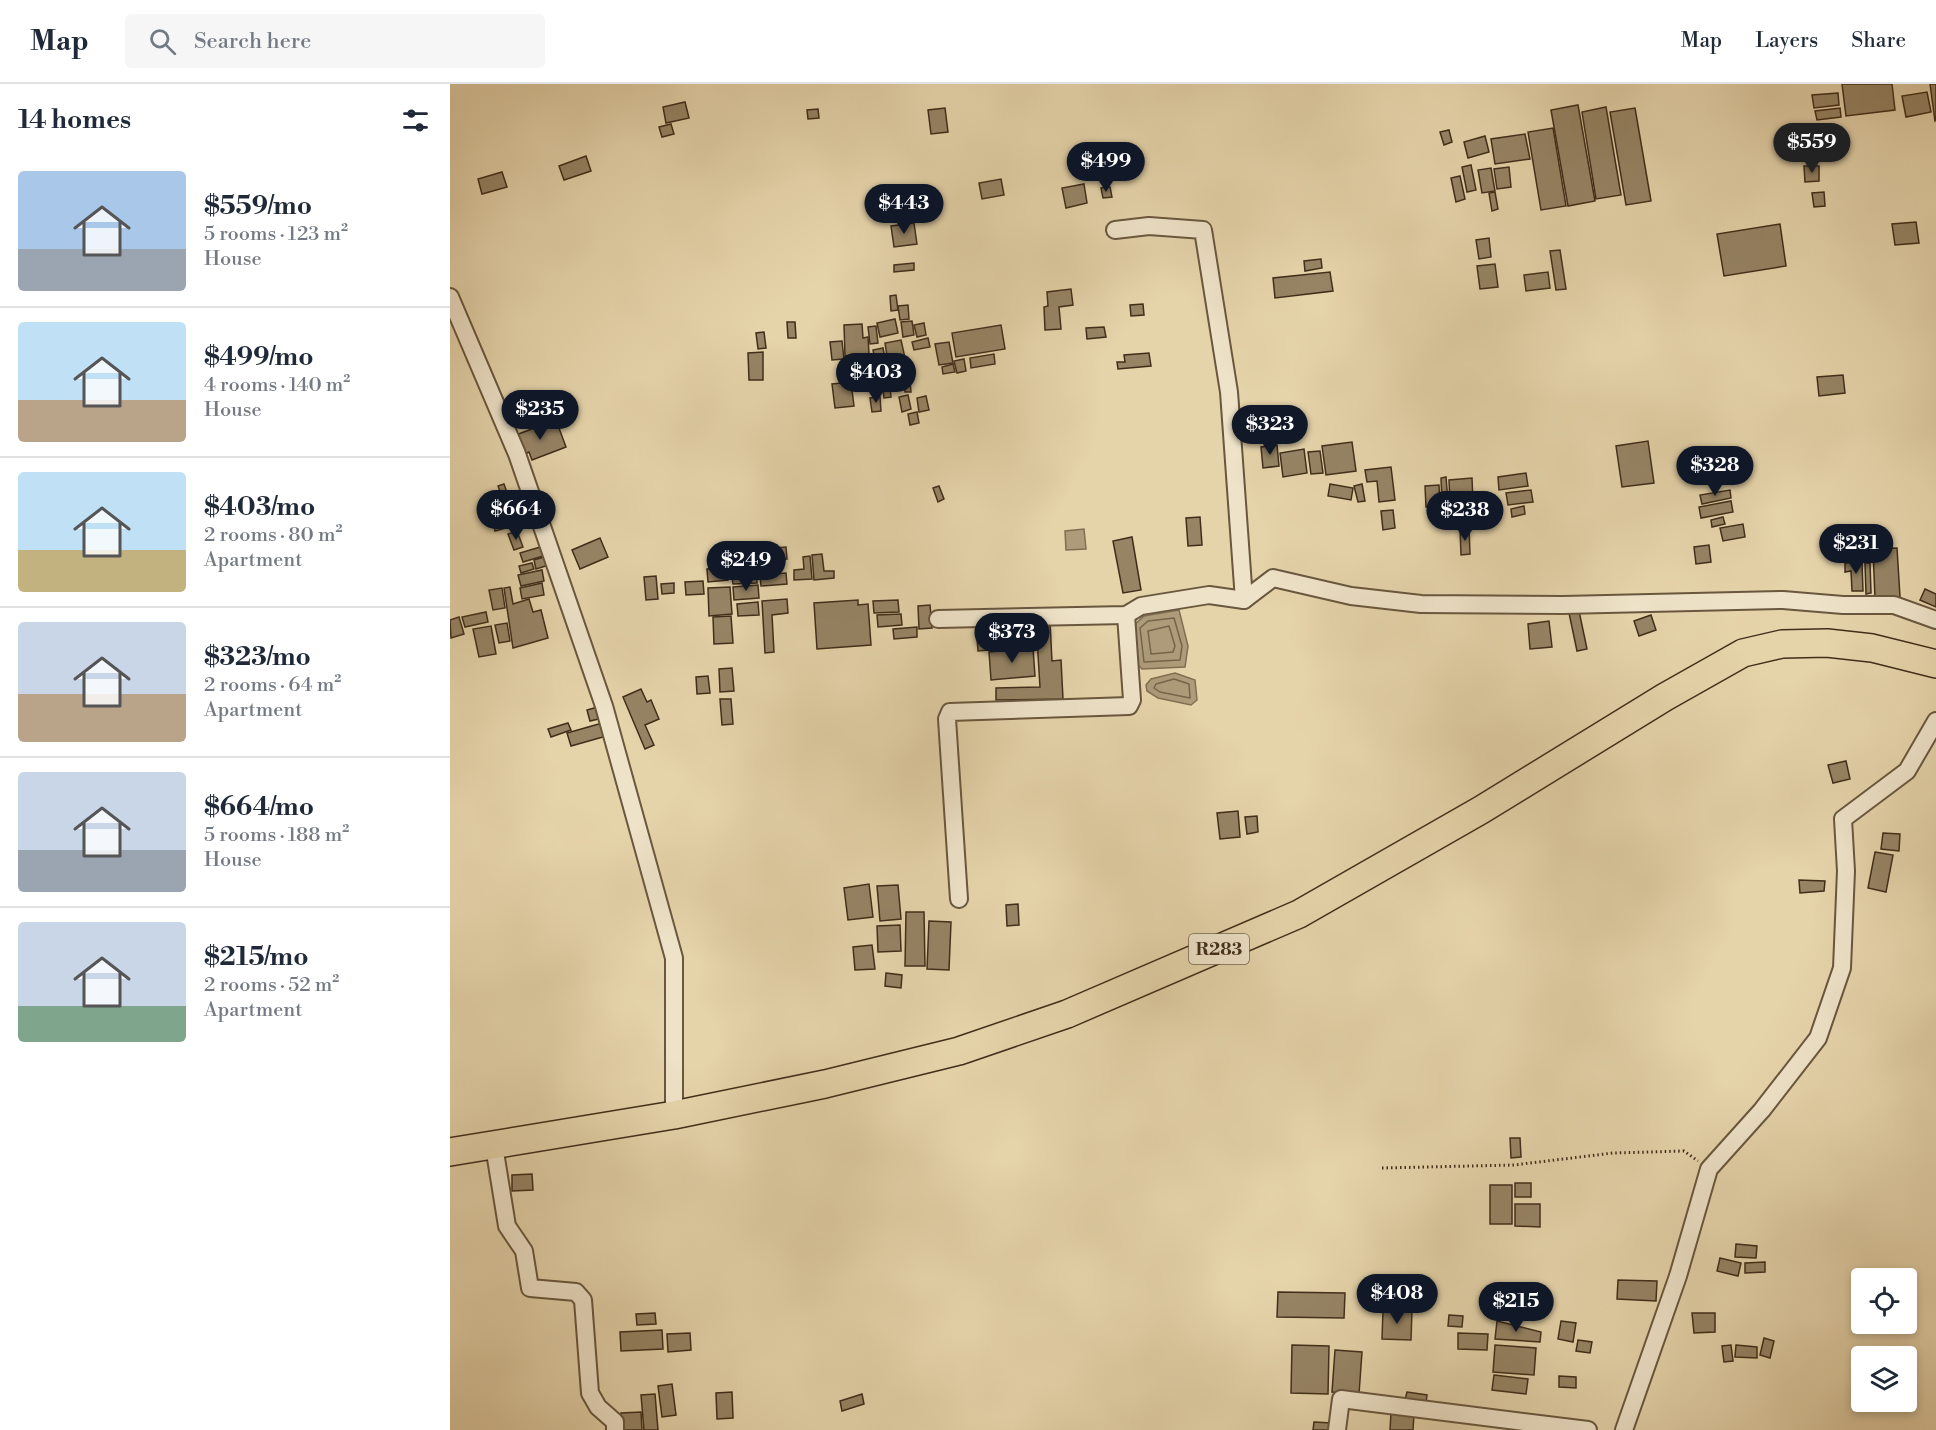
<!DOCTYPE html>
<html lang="en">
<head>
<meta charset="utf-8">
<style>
	body { margin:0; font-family:"Libre Bodoni",serif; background:#f6f6f7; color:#1f2937; height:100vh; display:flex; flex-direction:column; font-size:22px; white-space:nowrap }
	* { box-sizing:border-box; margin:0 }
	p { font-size:20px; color:#747a83 }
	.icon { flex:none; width:33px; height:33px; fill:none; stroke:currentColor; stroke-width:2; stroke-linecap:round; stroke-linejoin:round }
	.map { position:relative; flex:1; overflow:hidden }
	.drawer { display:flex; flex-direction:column; background:#fff; width:450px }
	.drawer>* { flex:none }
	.controls { position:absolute; left:1401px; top:1184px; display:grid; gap:12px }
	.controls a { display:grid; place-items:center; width:66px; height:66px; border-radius:6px; background:#fff; box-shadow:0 3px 9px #0003; font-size:30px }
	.price { position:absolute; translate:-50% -51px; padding:0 14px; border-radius:21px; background:#111827; color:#fff; font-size:20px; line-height:39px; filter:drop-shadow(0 2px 3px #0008) }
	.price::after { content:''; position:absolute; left:50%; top:36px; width:18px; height:14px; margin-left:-9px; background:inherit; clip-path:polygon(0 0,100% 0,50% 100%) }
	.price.on { background:#222; color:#fff }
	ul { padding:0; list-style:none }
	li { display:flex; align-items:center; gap:18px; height:150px; padding:0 18px }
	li+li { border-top:2px solid #e0e1e3 }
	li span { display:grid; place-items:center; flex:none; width:168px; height:120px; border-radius:6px; color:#555 }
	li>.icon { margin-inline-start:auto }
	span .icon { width:72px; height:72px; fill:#fffc; stroke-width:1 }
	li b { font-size:26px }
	h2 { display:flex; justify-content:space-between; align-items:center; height:72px; padding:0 18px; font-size:26px }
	header { display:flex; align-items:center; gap:36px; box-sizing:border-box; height:84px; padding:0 30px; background:#fff; border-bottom:2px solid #e0e1e3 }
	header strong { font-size:28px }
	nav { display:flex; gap:33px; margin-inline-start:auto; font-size:21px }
	.search { width:420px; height:54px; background:#f6f6f7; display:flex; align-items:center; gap:15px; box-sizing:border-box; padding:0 21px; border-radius:6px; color:#747a83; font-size:22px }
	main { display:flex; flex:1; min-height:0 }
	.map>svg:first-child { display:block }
</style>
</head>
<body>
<header>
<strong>Map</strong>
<div class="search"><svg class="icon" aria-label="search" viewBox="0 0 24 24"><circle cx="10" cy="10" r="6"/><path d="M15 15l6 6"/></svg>Search here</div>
<nav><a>Map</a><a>Layers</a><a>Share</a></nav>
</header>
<main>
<section class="drawer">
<h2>14 homes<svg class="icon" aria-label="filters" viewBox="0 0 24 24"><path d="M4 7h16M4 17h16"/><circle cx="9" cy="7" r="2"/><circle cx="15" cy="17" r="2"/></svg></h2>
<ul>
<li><span style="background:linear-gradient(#a9c7e8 65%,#9aa5b1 0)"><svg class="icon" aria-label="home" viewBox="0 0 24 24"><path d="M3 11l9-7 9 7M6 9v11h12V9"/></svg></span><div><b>$559/mo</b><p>5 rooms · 123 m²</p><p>House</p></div></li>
<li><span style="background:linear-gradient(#bfe0f5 65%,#b9a48a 0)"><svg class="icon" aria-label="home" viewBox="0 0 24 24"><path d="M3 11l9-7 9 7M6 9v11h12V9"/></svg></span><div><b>$499/mo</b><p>4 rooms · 140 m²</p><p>House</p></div></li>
<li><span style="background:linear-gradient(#bfe0f5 65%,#c2b280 0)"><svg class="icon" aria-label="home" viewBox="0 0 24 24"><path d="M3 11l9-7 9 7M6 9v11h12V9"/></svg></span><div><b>$403/mo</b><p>2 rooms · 80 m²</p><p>Apartment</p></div></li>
<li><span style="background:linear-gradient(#c9d6e8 60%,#b9a48a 0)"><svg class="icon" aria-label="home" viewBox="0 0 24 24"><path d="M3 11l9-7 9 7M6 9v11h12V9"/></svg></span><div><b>$323/mo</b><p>2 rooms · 64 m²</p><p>Apartment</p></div></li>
<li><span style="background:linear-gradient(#c9d6e8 65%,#9aa5b1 0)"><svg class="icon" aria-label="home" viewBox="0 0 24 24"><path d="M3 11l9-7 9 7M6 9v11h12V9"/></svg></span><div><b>$664/mo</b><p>5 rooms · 188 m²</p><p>House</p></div></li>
<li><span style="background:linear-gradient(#c9d6e8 70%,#7fa58c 0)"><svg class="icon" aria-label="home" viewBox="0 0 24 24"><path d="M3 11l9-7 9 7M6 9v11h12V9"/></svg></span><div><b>$215/mo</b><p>2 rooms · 52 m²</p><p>Apartment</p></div></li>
</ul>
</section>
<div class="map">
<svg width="1486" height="1346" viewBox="0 0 1486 1346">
	<rect width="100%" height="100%" fill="#e5d3aa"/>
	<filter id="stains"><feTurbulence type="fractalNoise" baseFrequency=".00333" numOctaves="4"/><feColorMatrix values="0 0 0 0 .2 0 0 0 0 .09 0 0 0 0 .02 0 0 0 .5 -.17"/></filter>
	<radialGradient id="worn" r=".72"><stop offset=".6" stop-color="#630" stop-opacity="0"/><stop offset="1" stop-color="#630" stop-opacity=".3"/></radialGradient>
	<g fill="#ad9b79" stroke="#816f53" stroke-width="1.5">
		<path d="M634 445 636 465 616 466 615 447Z"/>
		<path d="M729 526 738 562 735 583 692 585 688 581 683 542 694 532Z"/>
		<path d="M725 589 745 596 747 616 741 621 708 614 697 607 696 601 701 595Z"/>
	</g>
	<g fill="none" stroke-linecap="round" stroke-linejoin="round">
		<g stroke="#76644a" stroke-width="1.5">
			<path d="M724 534 732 562 730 576 694 578 690 544 698 537Z"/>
			<path d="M719 542 725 562 723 568 701 570 698 547Z"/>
			<path d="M724 595 739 600 740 614 710 608 704 604 706 600Z"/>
		</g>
	</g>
	<g fill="#968465" stroke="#402e1a" stroke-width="1.5">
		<path d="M1392 0H1442L1445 26 1396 32Z"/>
		<path d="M1480 0H1486V36L1485 37Z"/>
		<path d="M1477 8 1481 28 1456 33 1452 12Z"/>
		<path d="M1388 9 1389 21 1364 24 1362 11Z"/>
		<path d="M235 18 239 34 216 39 213 23Z"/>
		<path d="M1128 21 1145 117 1118 122 1101 26Z"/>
		<path d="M1156 23 1171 111 1146 115 1132 28Z"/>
		<path d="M495 24 498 48 481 50 478 26Z"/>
		<path d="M1185 24 1201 117 1176 121 1160 28Z"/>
		<path d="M1390 24 1391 33 1367 36 1365 27Z"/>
		<path d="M368 25 369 34 358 35 357 26Z"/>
		<path d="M221 40 224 50 212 53 209 43Z"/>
		<path d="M1103 44 1116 122 1091 126 1078 48Z"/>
		<path d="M999 46 1002 58 994 61 990 48Z"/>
		<path d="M1075 50 1080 75 1045 80 1041 55Z"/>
		<path d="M1035 52 1039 68 1018 74 1014 58Z"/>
		<path d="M136 72 141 87 114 96 109 82Z"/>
		<path d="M1021 81 1026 106 1017 108 1012 83Z"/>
		<path d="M1354 82H1369V97L1355 98Z"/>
		<path d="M1059 83 1061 103 1047 105 1044 85Z"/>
		<path d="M1041 84 1045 107 1032 109 1028 86Z"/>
		<path d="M52 88 57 103 32 110 28 95Z"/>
		<path d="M1010 92 1015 115 1006 118 1001 94Z"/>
		<path d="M551 95 554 111 532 115 529 99Z"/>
		<path d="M634 100 637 119 616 124 612 104Z"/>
		<path d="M660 103 662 113 653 114 651 104Z"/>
		<path d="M1045 108 1048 125 1042 127 1039 109Z"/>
		<path d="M1374 108 1375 122 1364 123 1362 109Z"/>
		<path d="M1466 138 1469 159 1445 161 1442 140Z"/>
		<path d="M464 139 467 160 444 163 441 142Z"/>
		<path d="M1330 140 1336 182 1274 192 1267 150Z"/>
		<path d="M1039 154 1041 173 1029 175 1026 156Z"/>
		<path d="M1110 166 1116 205 1106 206 1100 167Z"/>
		<path d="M871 175 872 184 855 187 854 177Z"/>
		<path d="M464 179V186L444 188V181Z"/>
		<path d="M1045 180 1048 203 1030 205 1027 182Z"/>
		<path d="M880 188 883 207 825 214 823 194Z"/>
		<path d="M1098 188 1100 204 1076 207 1074 191Z"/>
		<path d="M621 205 623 221 609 223 611 245 595 246 594 223 598 222 597 208Z"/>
		<path d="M446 211 448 226 441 227 440 212Z"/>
		<path d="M693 220 694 231 681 232 680 221Z"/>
		<path d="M458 221 459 235 450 236 448 222Z"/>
		<path d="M445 235 448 249 430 253 427 239Z"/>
		<path d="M462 237 464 251 453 253 451 238Z"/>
		<path d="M337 238H345L346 254H338Z"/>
		<path d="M474 239 476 251 467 253 464 241Z"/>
		<path d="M412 240 413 254 418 253 419 270 395 272 394 241Z"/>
		<path d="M551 241 555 265 506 273 502 249Z"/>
		<path d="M426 242 428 259 420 260 418 243Z"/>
		<path d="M654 243 656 253 637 255 636 244Z"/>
		<path d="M314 248 316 264 308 265 306 249Z"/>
		<path d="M478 254 480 263 464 266 462 258Z"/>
		<path d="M451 256 455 274 438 278 435 259Z"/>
		<path d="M392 257 394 275 382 276 380 258Z"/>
		<path d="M499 258 503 279 489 281 485 260Z"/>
		<path d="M433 264 436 280 426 282 423 266Z"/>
		<path d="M313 268V296H299L298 269Z"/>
		<path d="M699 269 701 282 668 285 667 278H675L674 271Z"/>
		<path d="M544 270 545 280 521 284 520 274Z"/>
		<path d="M514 275 516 287 507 289 504 277Z"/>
		<path d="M503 280 505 288 493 290 492 283Z"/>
		<path d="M453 287H459L461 308H455Z"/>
		<path d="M1393 291 1395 309 1369 312 1367 293Z"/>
		<path d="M439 295 441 313 434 314 432 296Z"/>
		<path d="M401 298 404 322 385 324 382 300Z"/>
		<path d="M458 311 461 325 452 328 449 313Z"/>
		<path d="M476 312 479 326 469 328 467 314Z"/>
		<path d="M430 313 431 327 422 328 420 314Z"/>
		<path d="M467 328 469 339 460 341 458 330Z"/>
		<path d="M106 336 116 363 82 376 79 368 71 372 63 352Z"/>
		<path d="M1198 357 1204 399 1172 403 1166 362Z"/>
		<path d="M902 358 906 387 876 391 872 362Z"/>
		<path d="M827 361 829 382 813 384 811 363Z"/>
		<path d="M854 365 857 389 833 393 830 369Z"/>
		<path d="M870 367 873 389 861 390 858 368Z"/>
		<path d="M941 383 945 416 929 418 927 397 917 398 915 386Z"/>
		<path d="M1076 389 1078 402 1049 406 1048 393Z"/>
		<path d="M996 393 998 418H992L991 394Z"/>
		<path d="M1022 394 1023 417 1000 419 999 396Z"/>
		<path d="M54 400 61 420 55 422 48 402Z"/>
		<path d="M880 400 903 404 901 416 878 412Z"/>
		<path d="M912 400 915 417 908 418 904 402Z"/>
		<path d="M989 401 990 422 976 423 975 402Z"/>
		<path d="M489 402 494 415 488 418 483 404Z"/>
		<path d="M1081 406 1083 418 1058 421 1056 409Z"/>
		<path d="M1280 406 1281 414 1252 420 1250 411Z"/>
		<path d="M1281 417 1283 428 1251 434 1249 423Z"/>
		<path d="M1013 420 1015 437 1007 438 1005 421Z"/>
		<path d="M1074 422 1075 430 1062 433 1061 425Z"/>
		<path d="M51 425 56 444 45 447 41 428Z"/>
		<path d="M943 426 945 444 933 446 931 427Z"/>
		<path d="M750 433 752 461 738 462 736 434Z"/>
		<path d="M1273 433 1275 440 1262 443 1261 436Z"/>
		<path d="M1293 440 1295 453 1273 457 1270 444Z"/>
		<path d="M1019 444 1020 470 1011 471 1010 445Z"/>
		<path d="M67 447 73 463 64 466 58 450Z"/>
		<path d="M682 453 691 506 673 509 663 457Z"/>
		<path d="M150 454 158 473 130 485 122 466Z"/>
		<path d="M97 461 100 470 73 478 70 469Z"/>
		<path d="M1259 461 1261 478 1246 480 1244 463Z"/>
		<path d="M336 463 337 475 315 476 314 465Z"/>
		<path d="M305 464 306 479 282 481 281 466Z"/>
		<path d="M1447 464 1450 513 1425 514 1423 465Z"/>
		<path d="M372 470 374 487H384V494L364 496 362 471Z"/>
		<path d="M100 471 102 480 86 485 84 476Z"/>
		<path d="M360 472 362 495 344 496V486L354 485 353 473Z"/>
		<path d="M1412 478 1413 507H1402L1401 487 1395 488V479Z"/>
		<path d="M82 479 84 485 71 489 69 482Z"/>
		<path d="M1415 479H1420L1421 509 1416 510Z"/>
		<path d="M277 484 278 496 258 498 257 485Z"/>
		<path d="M306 484 307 499 283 500 281 485Z"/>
		<path d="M92 486 94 497 71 502 68 491Z"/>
		<path d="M336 489 337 500 311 502 310 491Z"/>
		<path d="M206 492 208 515 196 516 194 493Z"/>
		<path d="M253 497 254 510 236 511 235 498Z"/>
		<path d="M92 499 94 511 72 515 70 504Z"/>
		<path d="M224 499V509L212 510 211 500Z"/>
		<path d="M308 501 309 514 284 516 283 503Z"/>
		<path d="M60 503 63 520 79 515 83 528 91 526 98 554 63 564 54 504Z"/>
		<path d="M280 503 282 530 259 532 258 504Z"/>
		<path d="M52 504 55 524 43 526 39 506Z"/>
		<path d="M1475 505 1486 510V523L1470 516Z"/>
		<path d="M337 515 338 529 322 531 324 568 315 569 312 517Z"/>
		<path d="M408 516V521L418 520 421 561 367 565 364 519Z"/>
		<path d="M448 516 449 528 424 529 423 517Z"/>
		<path d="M308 518 309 531 288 532 287 520Z"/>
		<path d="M480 521 482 544 469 545 468 522Z"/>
		<path d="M1129 527 1137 565 1127 567 1119 529Z"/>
		<path d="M36 528 38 538 15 543 12 533Z"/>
		<path d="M451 530 452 541 428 543 427 531Z"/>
		<path d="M1201 531 1206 546 1189 552 1184 537Z"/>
		<path d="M281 532 283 559 264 560 263 533Z"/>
		<path d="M9 533 14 550 1 554 0 536Z"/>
		<path d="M570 537 573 563 528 567 526 541Z"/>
		<path d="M1099 537 1102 563 1080 565 1078 540Z"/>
		<path d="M600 538 602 577 611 576 613 615 546 616V604L590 603 586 539Z"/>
		<path d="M57 539 60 557 49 559 45 541Z"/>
		<path d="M41 542 46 570 29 573 23 545Z"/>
		<path d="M467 543V553L444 555 443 545Z"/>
		<path d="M583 564 585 592 541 596 539 568Z"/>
		<path d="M282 584 284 607 270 608 269 585Z"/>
		<path d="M258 592 260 609 247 610 246 593Z"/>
		<path d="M191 605 197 618 201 616 209 635 195 641 204 661 195 665 173 613Z"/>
		<path d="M270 615H281L283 640 272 641Z"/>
		<path d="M151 622 153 634 140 637 137 626Z"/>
		<path d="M156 638 160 651 121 662 117 649Z"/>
		<path d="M118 639 121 646 101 653 98 645Z"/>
		<path d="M1396 677 1400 695 1383 699 1378 681Z"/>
		<path d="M788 727 790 753 770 755 767 729Z"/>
		<path d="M807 732 808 748 797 750 795 733Z"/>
		<path d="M1433 749 1450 750 1449 767 1431 765Z"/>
		<path d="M1425 768 1443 771 1436 808 1418 804Z"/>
		<path d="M1349 796 1375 797 1374 807 1350 809Z"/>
		<path d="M419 800 423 833 398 836 394 804Z"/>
		<path d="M448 801 451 835 430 837 427 802Z"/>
		<path d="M568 820 569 841 557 842 556 821Z"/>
		<path d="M456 828H474L475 882H455Z"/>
		<path d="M479 837 501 838 499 886 477 885Z"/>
		<path d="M450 841 451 867 428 868 427 842Z"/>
		<path d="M422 861 425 885 405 886 403 863Z"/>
		<path d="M436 889 452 891 451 904 435 902Z"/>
		<path d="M1060 1054H1070L1071 1073 1061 1074Z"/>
		<path d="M82 1090 83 1106 62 1107V1091Z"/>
		<rect x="1065" y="1099" width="16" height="14"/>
		<rect x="1040" y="1101" width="22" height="39"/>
		<path d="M1065 1120H1090V1143L1065 1142Z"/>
		<path d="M1286 1160 1307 1162 1306 1174 1285 1173Z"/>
		<path d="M1270 1174 1291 1179 1288 1192 1267 1187Z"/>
		<path d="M1315 1178V1188L1295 1189V1179Z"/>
		<path d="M1168 1196 1207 1197 1206 1217 1167 1215Z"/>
		<path d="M828 1208 895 1209 894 1234 827 1233Z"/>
		<path d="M933 1226H962L961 1256 932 1255Z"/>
		<path d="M205 1229 206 1240 187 1241 186 1230Z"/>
		<path d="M1242 1229H1265V1248L1244 1249Z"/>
		<path d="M999 1231 1013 1232 1012 1243 998 1242Z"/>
		<path d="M1047 1237 1091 1248 1090 1258 1045 1255Z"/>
		<path d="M1111 1237 1126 1239 1123 1258 1108 1255Z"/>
		<path d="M212 1246 213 1265 171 1267 170 1248Z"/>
		<path d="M240 1249 241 1266 218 1268 217 1250Z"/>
		<path d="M1008 1249 1038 1250 1037 1266 1008 1265Z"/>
		<path d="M1314 1254 1324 1257 1320 1274 1310 1271Z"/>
		<path d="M1128 1256 1142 1258 1140 1269 1126 1267Z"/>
		<path d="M842 1261 879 1262 878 1310 841 1309Z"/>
		<path d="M1045 1261 1086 1264 1084 1291 1043 1288Z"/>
		<path d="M1281 1261 1283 1277 1274 1278 1272 1262Z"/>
		<path d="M1286 1261 1307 1263V1274L1285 1273Z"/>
		<path d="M885 1266 912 1268 909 1310 882 1308Z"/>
		<path d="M1044 1291 1078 1295 1076 1310 1042 1306Z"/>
		<path d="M1109 1292 1126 1293V1304L1109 1303Z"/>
		<path d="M222 1300 226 1331 212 1333 208 1302Z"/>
		<path d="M282 1308 283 1334 267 1335 266 1309Z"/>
		<path d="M957 1308 977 1311 976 1319 955 1316Z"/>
		<path d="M205 1310 208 1346H194L191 1311Z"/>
		<path d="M412 1310 414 1320 392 1327 390 1317Z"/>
		<path d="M191 1328 192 1346H171V1329Z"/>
		<path d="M941 1328 964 1330 963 1346H940Z"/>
		<path d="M864 1338 881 1339V1346H863Z"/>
	</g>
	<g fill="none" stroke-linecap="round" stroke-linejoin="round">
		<defs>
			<g id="minor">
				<path d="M665 146 699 142 753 146 779 308 794 516"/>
				<path d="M0 213 67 370 154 622 224 874V1031"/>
				<path d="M488 535 676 531 691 522 759 511 794 516 823 494 901 512 971 520 1113 521 1333 516 1393 521H1444L1486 536"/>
				<path d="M509 815 497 635 500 628 679 622 682 616 676 531"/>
				<path d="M44 1062 57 1142 74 1167 80 1204 126 1208 133 1216 140 1309 148 1323 165 1338V1346"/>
				<path d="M887 1346 891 1315 1138 1346"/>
				<path d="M1174 1346 1228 1192 1259 1085 1312 1026 1368 954 1392 884 1396 787 1393 735 1457 687 1486 637"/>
			</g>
			<path id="primary" d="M0 1068 224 1031 375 1000 509 967 617 930 849 830 1031 726 1215 613 1293 569 1332 560 1377 559 1422 564 1486 580"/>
		</defs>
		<use href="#minor" stroke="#69573e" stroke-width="20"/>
		<use href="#primary" stroke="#402e1a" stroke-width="30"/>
		<path stroke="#402e1a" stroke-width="3" stroke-dasharray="1.5 3" stroke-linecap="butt" d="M932 1084 1064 1081 1163 1069 1234 1067 1248 1077"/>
		<use href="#minor" stroke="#eee2c8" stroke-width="16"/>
		<use href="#primary" stroke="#e5d3aa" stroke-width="27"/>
	</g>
	<g text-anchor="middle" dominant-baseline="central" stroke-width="5" stroke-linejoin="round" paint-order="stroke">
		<rect fill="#eee2c8" stroke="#74644e" stroke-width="1.5" x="739" y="850" width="60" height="30" rx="4.5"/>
		<g font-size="18" font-weight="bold" fill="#402e1a">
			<text x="769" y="865">R283</text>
		</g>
	</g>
	<rect width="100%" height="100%" filter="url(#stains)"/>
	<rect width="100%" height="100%" fill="url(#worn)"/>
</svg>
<div class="controls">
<a><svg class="icon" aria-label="locate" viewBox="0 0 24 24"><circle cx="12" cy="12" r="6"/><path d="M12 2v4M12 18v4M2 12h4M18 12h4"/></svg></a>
<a><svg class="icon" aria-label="layers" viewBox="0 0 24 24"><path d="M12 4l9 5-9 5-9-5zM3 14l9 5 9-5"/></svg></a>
</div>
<b class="price on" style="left:1362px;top:90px">$559</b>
<b class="price" style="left:656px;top:109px">$499</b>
<b class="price" style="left:454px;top:151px">$443</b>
<b class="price" style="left:426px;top:320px">$403</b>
<b class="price" style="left:90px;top:357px">$235</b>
<b class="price" style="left:820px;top:372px">$323</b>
<b class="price" style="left:1265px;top:413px">$328</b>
<b class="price" style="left:66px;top:457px">$664</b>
<b class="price" style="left:1015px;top:458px">$238</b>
<b class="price" style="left:1406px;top:491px">$231</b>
<b class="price" style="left:296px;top:508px">$249</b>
<b class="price" style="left:562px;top:580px">$373</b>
<b class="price" style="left:947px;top:1241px">$408</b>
<b class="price" style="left:1066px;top:1249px">$215</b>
</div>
</main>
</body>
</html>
